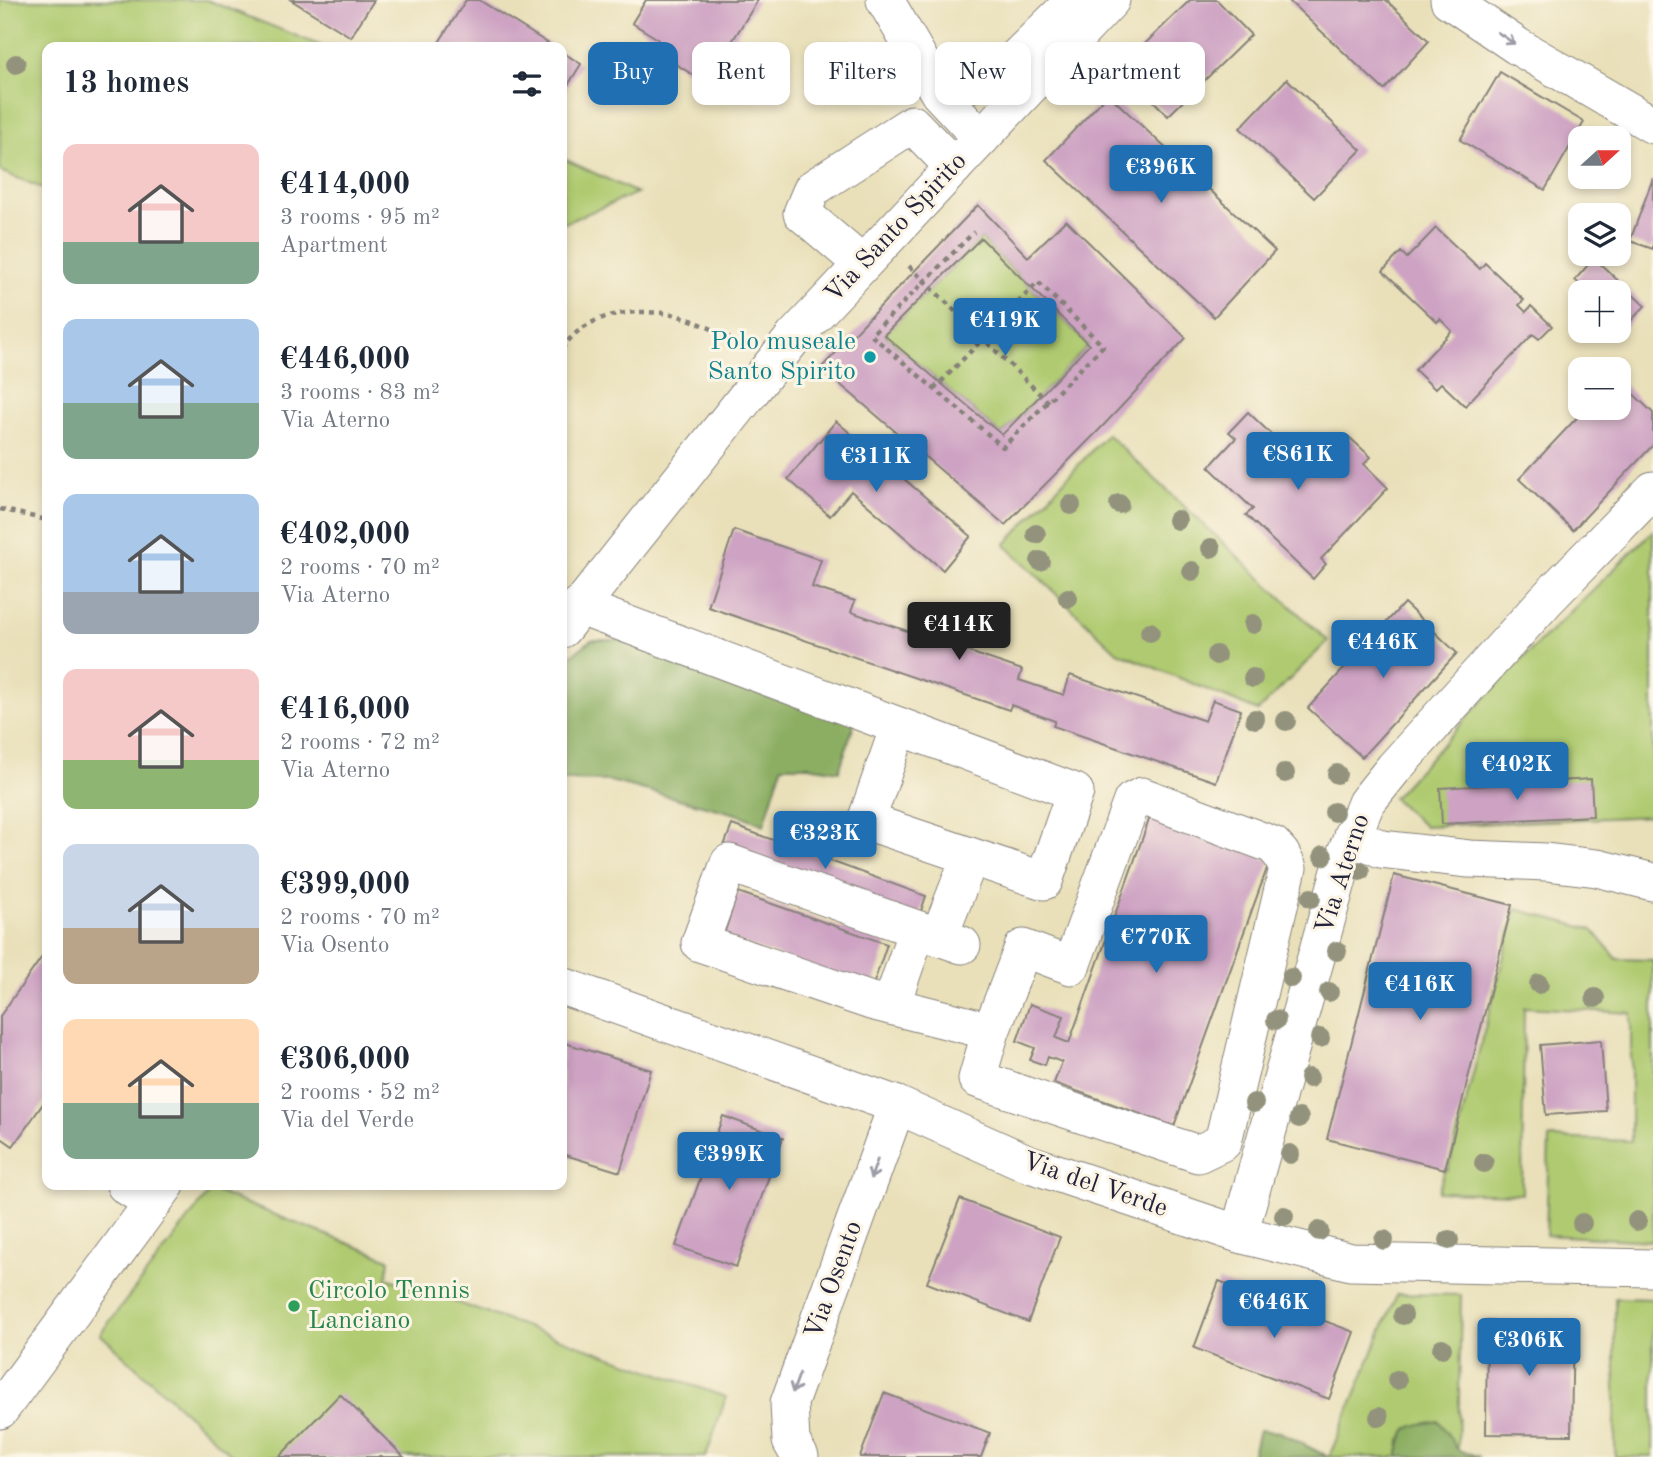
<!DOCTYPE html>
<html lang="en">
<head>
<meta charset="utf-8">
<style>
	body { margin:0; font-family:"Old Standard TT",serif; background:#f2f2f3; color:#1f2937; height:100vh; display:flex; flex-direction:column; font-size:26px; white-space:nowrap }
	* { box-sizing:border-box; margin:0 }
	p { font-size:23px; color:#747a83 }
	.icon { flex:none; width:38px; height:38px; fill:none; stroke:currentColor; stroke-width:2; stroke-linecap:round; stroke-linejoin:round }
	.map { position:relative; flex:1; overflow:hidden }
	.sheet { position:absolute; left:42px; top:42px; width:525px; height:1148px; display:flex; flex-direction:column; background:#fff; border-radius:14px; box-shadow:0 4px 10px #0003 }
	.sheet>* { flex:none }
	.hud { position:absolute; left:588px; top:42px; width:665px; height:63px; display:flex; gap:14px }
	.needle { width:46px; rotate:69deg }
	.controls { position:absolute; left:1568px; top:126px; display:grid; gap:14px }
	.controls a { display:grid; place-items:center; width:63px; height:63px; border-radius:14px; background:#fff; box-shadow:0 4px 10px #0003; font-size:35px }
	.price { position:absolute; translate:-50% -60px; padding:0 16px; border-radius:7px; background:#1f6fb2; color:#fff; font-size:23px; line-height:46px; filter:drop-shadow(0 2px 4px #0008) }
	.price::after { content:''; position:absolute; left:50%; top:42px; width:21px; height:16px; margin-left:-10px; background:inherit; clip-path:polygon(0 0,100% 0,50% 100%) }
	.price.active { background:#222; color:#fff }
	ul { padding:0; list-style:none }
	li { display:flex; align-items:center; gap:21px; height:175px; padding:0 21px }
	li span { display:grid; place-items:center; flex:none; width:196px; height:140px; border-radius:14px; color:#555 }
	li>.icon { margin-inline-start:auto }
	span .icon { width:84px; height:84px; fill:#fffc; stroke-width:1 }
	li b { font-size:30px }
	h2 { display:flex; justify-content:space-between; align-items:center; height:84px; padding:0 21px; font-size:30px }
	.pill { padding:0 24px; border-radius:14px; background:#fff; box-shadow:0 4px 10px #0003; font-size:24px; line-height:63px }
	.pill.active { background:#1f6fb2; color:#fff }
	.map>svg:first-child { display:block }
</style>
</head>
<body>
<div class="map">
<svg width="1653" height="1457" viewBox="0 0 1653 1457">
	<rect width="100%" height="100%" fill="#fcf5e5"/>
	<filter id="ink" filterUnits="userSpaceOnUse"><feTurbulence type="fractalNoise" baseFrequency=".0143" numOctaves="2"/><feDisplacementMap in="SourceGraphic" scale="14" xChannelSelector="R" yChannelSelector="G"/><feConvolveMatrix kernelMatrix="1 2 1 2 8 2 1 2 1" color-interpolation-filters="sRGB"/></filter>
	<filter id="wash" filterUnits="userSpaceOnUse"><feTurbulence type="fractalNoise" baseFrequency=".00686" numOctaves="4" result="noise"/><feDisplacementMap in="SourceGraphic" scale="28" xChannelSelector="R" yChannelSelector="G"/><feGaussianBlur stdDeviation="1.57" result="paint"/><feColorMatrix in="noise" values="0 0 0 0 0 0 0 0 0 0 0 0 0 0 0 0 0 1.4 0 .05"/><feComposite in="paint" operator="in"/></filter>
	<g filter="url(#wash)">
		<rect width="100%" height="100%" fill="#e9e0ba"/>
		<g fill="#afca70" stroke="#687656" stroke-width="2">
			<path d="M0 0H207L324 47H47V190L0 171Z"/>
			<path d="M562 158 637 193 562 224Z"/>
			<path d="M981 238 1089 345 1002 435 884 335Z"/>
			<path d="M1107 434 1328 641 1258 711 1117 652 1005 545Z"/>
			<path d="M1653 531V816L1424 826 1393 798 1509 672Z"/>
			<path d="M1516 909 1593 930 1617 959 1653 960V1241L1546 1235 1549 1138 1631 1141V1013L1524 1007 1522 1194 1438 1192 1445 1169 1448 1170Z"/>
			<path d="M211 1190 389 1259 387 1278 726 1397 706 1457H234L100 1334Z"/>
			<path d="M1397 1294 1461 1295 1458 1450 1400 1439 1398 1457H1329Z"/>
			<path d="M1615 1298 1653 1299V1457H1615Z"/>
		</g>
		<g fill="#8bae62" stroke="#56684e" stroke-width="2">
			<path d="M591 640H618L856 718 839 771 808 766H782L764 825 740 815 610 781 562 780V663Z"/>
			<path d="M1439 1421 1458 1450 1480 1457H1398C1401 1426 1411 1425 1439 1421Z"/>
			<path d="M1259 1430 1280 1432 1328 1457H1252Z"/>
		</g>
		<g id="blocks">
			<g fill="#cda2c3" fill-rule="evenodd">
				<path d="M291 0H374L351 37Z"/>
				<path d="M466 0H479L554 47H436Z"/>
				<path d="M646 0H758L706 83 652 49 658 39 632 23Z"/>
				<path d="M1190 0H1217L1251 35 1168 116 1121 67Z"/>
				<path d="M1288 0H1386L1429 41 1384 90Z"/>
				<path d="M562 52 581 64 562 95Z"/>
				<path d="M1500 72 1584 122 1545 190 1460 140Z"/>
				<path d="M1287 79 1361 150 1314 198 1240 128Z"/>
				<path d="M1108 94 1275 251 1214 317 1046 160Z"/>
				<path d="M1653 178V249L1630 241Z"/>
				<path d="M978 205 1028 257 1066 220 1186 338 1100 429 1005 525 821 368ZM981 238 1089 345 1002 435 884 335Z"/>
				<path d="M1436 228 1480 269 1485 263 1524 300 1519 305 1526 312 1531 306 1552 326 1539 339 1533 334 1465 406 1441 383 1435 389 1415 370 1452 331 1440 319 1437 322 1383 271 1401 252 1407 258Z"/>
				<path d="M1594 258 1645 306 1625 327 1619 322V292H1588L1575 280Z"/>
				<path d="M1619 380 1653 413V445L1573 530 1519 479 1586 408H1619Z"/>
				<path d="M1248 412 1313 474 1349 437 1371 457 1364 464 1388 488 1321 559 1326 564 1313 579 1246 515 1253 509 1209 467 1236 438 1229 432Z"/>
				<path d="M836 421 971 536 943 570 851 491 830 516 788 479Z"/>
				<path d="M734 530 821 560 812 587 855 601 851 612 1022 670 1019 680 1064 695 1070 675 1205 721 1213 700 1241 710 1216 782 1053 726 1055 721 1011 705 1009 710 708 607Z"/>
				<path d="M1404 603 1457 653 1362 757 1308 708Z"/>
				<path d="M1591 779 1593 816 1442 824 1440 788Z"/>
				<path d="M1150 817 1270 860 1174 1126 1054 1083 1062 1062 1048 1057 1045 1065 1030 1060 1035 1048 1017 1041 1030 1004 1064 1016 1056 1038 1069 1043Z"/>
				<path d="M732 825 926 896 919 917 724 846Z"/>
				<path d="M1394 875 1512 905 1445 1169 1327 1139Z"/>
				<path d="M738 892 887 944 872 988 723 937Z"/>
				<path d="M47 950V1098L13 1146 0 1137V1016Z"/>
				<path d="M1601 1040 1606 1111 1546 1115 1540 1045Z"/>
				<path d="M562 1042 651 1070 620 1172 562 1154Z"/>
				<path d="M723 1116 783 1138 736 1267 676 1246Z"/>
				<path d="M960 1199 1060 1237 1028 1322 927 1283Z"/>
				<path d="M1219 1281 1354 1332 1329 1399 1194 1348Z"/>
				<path d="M1487 1321 1573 1322 1571 1435 1486 1434Z"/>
				<path d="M884 1393 990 1433 981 1457H860Z"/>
				<path d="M340 1394 404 1457H279Z"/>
			</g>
		</g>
	</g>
	<g filter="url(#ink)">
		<use href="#blocks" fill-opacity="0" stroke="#86817a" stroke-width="2"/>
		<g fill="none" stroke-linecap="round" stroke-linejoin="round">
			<defs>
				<g id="minor">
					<path d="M885 0 939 93 981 138"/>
					<path d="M1449 0 1517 46 1653 125"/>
					<path d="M927 74C957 89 979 87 1006 68L1075 0"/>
					<path d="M862 264 802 213 812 189 912 124 954 167"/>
					<path d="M578 606 1075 792 1044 881 866 821 899 727"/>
					<path d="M562 629 794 337 1111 0"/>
					<path d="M1142 796 1273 845 1281 854 1288 868 1223 1142 1198 1154 977 1079 990 1034 1023 948 1071 966 1132 801Z"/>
					<path d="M1352 835 1381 849 1469 859 1546 862 1597 868 1653 882"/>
					<path d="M939 937 970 857"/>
					<path d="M962 945 729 863 700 943 871 1001 978 1028 990 1034"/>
					<path d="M562 986 897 1105 1027 1163 1239 1234 1351 1262 1653 1268"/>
					<path d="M891 1006 917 930"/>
					<path d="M125 1185 153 1203"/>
					<path d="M1239 1234 1344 857 1366 803 1394 768 1546 600 1653 490"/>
					<path d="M0 1410 166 1185"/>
					<path d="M800 1457 791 1441 789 1403 897 1105"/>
				</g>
			</defs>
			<use href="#minor" stroke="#86817a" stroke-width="39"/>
			<g stroke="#86817a" stroke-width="4.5" stroke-dasharray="5 5" stroke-linecap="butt">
				<path d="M909 266 1049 403"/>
				<path d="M562 349C581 320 614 311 648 312 657 313 667 312 675 315 700 322 722 333 744 348"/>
				<path d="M934 389 1038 282 1103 346 1003 447 871 335 974 232"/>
				<path d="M0 509 47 520"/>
			</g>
			<use href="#minor" stroke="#fff" stroke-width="37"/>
		</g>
		<g fill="#93937d">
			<circle cx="16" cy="64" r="10"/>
			<circle cx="1119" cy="504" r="10"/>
			<circle cx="1071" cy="505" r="10"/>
			<circle cx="1177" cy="520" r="10"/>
			<circle cx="1036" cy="534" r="10"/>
			<circle cx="1211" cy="548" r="10"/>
			<circle cx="1040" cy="561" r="10"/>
			<circle cx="1192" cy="571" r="10"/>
			<circle cx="1068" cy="598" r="10"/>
			<circle cx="1253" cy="624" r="10"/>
			<circle cx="1150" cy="632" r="10"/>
			<circle cx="1216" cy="655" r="10"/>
			<circle cx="1253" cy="678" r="10"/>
			<circle cx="1255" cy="719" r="10"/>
			<circle cx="1286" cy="721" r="10"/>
			<circle cx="1285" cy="773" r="10"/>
			<circle cx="1337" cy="774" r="10"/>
			<circle cx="1334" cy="812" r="10"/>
			<circle cx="1323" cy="856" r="10"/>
			<circle cx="1360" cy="871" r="10"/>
			<circle cx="1311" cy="898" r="10"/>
			<circle cx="1337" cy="951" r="10"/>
			<circle cx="1291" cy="978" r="10"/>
			<circle cx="1539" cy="984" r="10"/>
			<circle cx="1329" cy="992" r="10"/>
			<circle cx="1595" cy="998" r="10"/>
			<circle cx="1276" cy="1020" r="10"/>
			<circle cx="1320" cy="1038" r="10"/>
			<circle cx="1309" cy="1078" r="10"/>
			<circle cx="1254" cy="1103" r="10"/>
			<circle cx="1299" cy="1118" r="10"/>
			<circle cx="1290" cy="1154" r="10"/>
			<circle cx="1484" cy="1163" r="10"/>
			<circle cx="1284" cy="1216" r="10"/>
			<circle cx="1637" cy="1221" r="10"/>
			<circle cx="1582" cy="1223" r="10"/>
			<circle cx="1319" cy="1231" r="10"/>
			<circle cx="1384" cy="1240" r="10"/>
			<circle cx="1449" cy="1240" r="10"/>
			<circle cx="1403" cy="1315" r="10"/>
			<circle cx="1442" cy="1348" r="10"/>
			<circle cx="1397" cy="1380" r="10"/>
			<circle cx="1379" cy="1417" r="10"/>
		</g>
		<defs><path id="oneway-shaft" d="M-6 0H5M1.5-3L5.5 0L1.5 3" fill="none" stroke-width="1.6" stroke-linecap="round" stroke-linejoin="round" transform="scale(1.75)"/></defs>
		<g stroke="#9c9ca7">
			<use href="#oneway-shaft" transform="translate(1506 38) rotate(34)"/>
			<use href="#oneway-shaft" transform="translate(874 1169) rotate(110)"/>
			<use href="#oneway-shaft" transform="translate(796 1383) rotate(110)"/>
		</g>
	</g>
	<circle fill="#0f9aa8" stroke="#fcf5e5" stroke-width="2.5" cx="870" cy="357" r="7"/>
	<circle fill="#2e9e5b" stroke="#fcf5e5" stroke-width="2.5" cx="294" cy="1306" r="7"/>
	<g text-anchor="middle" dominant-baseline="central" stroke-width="6" stroke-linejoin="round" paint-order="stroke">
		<g font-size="26" fill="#22223b" stroke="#fcf5e5">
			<text transform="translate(896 228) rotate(-47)">Via Santo Spirito</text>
			<text transform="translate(1343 874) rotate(-72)">Via Aterno</text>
			<text transform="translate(1095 1185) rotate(19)">Via del Verde</text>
			<text transform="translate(834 1280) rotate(-70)">Via Osento</text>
		</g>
		<g font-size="26" fill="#0d838f" stroke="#fcf5e5" text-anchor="end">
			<text x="856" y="342">Polo museale<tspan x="856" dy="30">Santo Spirito</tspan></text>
		</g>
		<g font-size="26" fill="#27864d" stroke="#fcf5e5" text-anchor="start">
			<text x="308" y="1291">Circolo Tennis<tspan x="308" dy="30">Lanciano</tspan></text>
		</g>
	</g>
</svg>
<div class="controls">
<a><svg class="needle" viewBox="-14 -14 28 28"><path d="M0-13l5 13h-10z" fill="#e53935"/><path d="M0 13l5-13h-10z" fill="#747a83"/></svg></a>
<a><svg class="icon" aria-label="layers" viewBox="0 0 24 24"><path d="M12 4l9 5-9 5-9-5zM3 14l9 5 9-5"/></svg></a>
<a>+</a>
<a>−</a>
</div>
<b class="price" style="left:1161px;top:205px">€396K</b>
<b class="price" style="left:1005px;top:358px">€419K</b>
<b class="price" style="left:1298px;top:492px">€861K</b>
<b class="price" style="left:876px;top:494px">€311K</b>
<b class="price active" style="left:959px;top:662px">€414K</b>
<b class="price" style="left:1383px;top:680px">€446K</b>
<b class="price" style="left:1517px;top:802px">€402K</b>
<b class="price" style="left:825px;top:871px">€323K</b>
<b class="price" style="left:1156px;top:975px">€770K</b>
<b class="price" style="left:1420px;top:1022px">€416K</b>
<b class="price" style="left:729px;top:1192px">€399K</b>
<b class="price" style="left:1274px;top:1340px">€646K</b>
<b class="price" style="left:1529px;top:1378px">€306K</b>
<div class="hud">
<a class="pill active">Buy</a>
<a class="pill">Rent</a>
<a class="pill">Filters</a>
<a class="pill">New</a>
<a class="pill">Apartment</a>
</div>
<section class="sheet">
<h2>13 homes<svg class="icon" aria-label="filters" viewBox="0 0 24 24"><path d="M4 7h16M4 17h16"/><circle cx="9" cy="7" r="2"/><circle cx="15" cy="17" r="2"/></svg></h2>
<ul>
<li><span style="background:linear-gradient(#f6c9c9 70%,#7fa58c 0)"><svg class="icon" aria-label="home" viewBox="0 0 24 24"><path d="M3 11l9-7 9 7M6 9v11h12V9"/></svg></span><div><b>€414,000</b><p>3 rooms · 95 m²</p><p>Apartment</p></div></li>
<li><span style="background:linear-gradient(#a9c7e8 60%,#7fa58c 0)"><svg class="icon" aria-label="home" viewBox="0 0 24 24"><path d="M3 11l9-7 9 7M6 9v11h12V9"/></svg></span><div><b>€446,000</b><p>3 rooms · 83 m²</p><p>Via Aterno</p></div></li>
<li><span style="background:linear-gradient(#a9c7e8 70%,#9aa5b1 0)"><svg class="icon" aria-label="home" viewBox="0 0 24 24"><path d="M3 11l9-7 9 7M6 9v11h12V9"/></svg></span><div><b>€402,000</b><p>2 rooms · 70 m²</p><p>Via Aterno</p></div></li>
<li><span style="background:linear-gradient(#f6c9c9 65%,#8fb573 0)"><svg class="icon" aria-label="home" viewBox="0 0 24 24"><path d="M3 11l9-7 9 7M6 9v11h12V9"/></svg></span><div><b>€416,000</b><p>2 rooms · 72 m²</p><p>Via Aterno</p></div></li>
<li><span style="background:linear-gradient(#c9d6e8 60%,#b9a48a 0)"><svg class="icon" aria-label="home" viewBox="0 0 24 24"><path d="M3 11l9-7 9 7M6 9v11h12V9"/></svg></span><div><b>€399,000</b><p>2 rooms · 70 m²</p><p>Via Osento</p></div></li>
<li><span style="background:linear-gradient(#ffd9b3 60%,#7fa58c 0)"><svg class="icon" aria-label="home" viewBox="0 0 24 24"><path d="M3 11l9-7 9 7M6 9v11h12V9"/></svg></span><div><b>€306,000</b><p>2 rooms · 52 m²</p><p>Via del Verde</p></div></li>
</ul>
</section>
</div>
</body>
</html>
